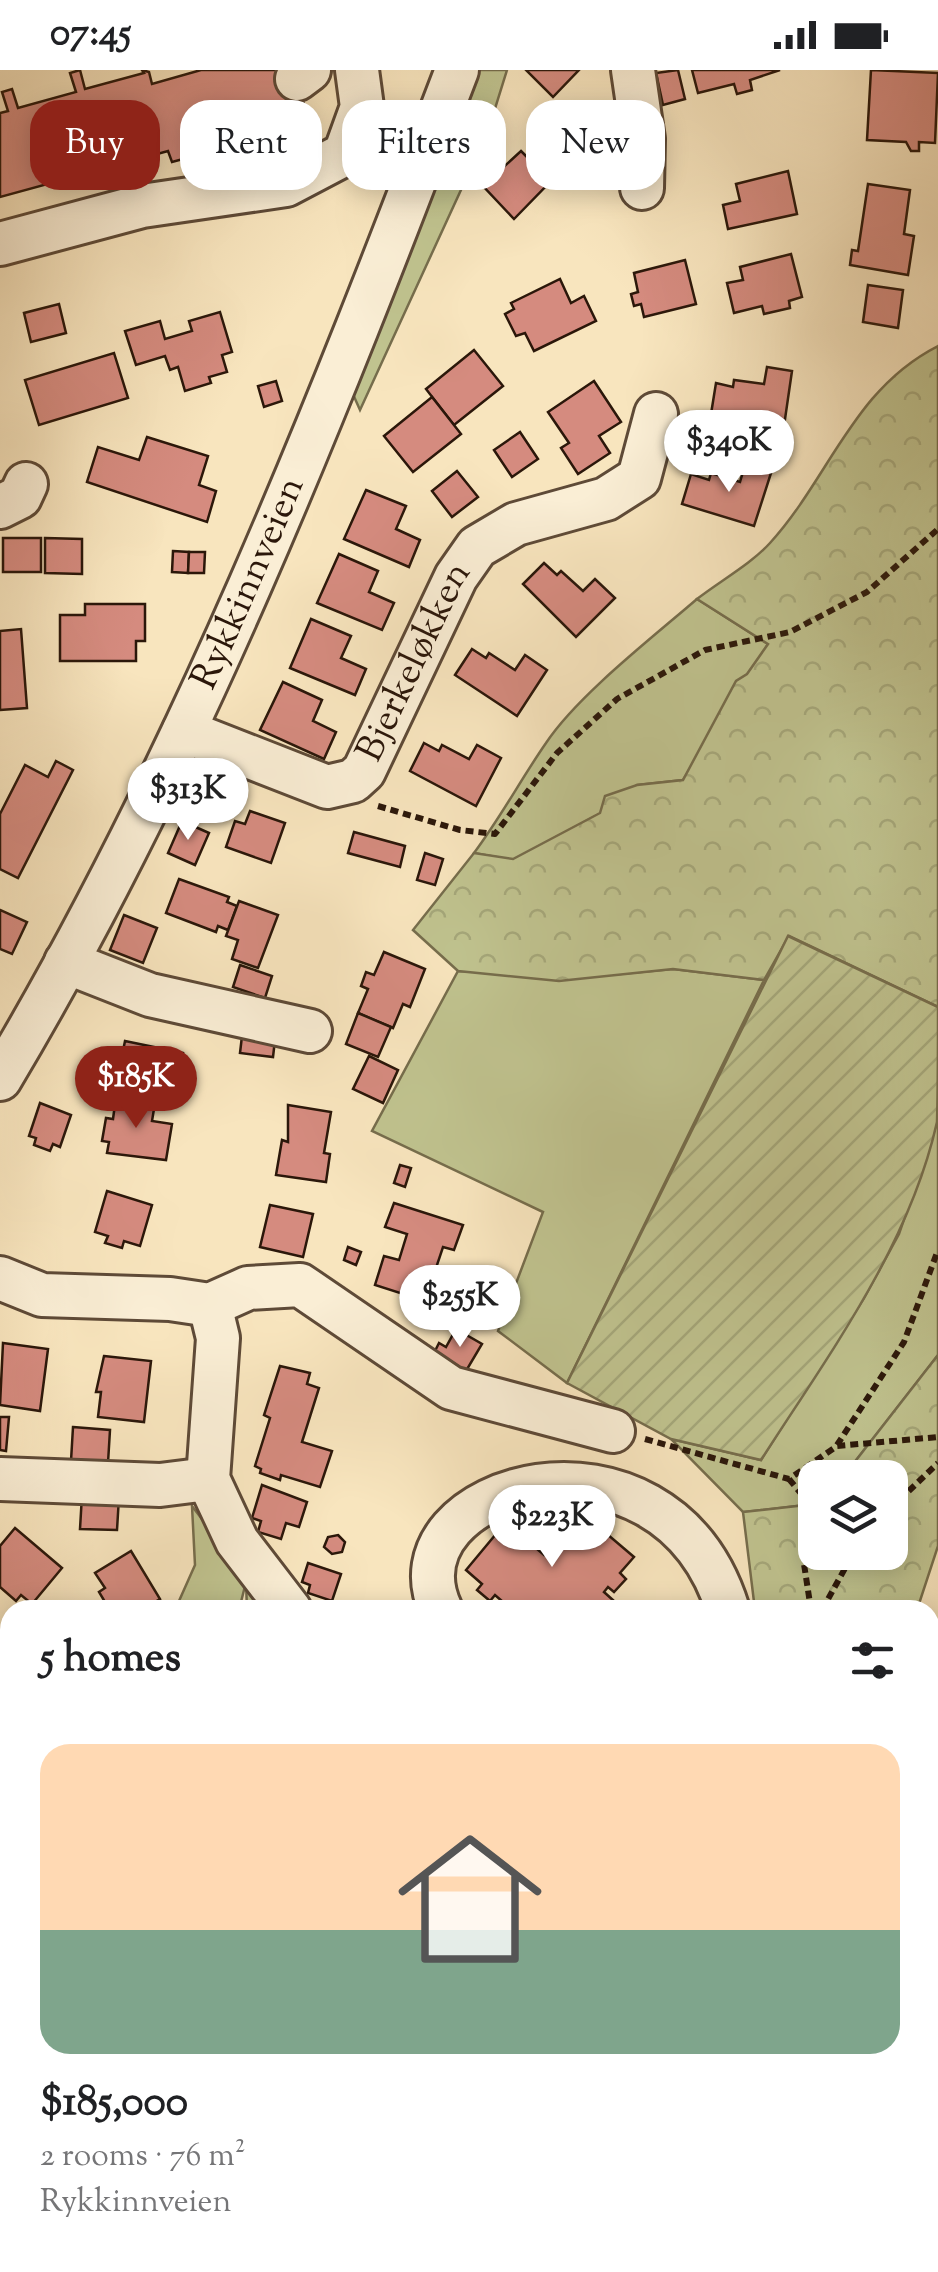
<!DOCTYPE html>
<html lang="en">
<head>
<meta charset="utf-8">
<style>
	body { margin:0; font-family:"Sorts Mill Goudy",serif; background:#f2f2f2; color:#202124; height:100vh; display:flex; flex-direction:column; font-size:38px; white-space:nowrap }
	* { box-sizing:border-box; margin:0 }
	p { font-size:32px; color:#757577 }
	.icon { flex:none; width:55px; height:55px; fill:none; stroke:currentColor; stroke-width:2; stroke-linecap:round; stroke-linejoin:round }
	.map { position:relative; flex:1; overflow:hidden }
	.sheet { position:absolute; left:0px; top:1530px; width:940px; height:672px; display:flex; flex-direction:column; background:#fff; border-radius:30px 30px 0 0; box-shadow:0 5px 25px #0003 }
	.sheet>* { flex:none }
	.guide { position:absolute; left:30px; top:30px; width:880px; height:90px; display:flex; gap:20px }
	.buttons { position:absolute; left:798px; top:1390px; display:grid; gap:20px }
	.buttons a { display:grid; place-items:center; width:110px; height:110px; border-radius:20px; background:#fff; box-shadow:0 5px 25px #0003; font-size:50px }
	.price { position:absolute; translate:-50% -85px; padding:0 22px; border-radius:35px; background:#fff; color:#222; font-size:32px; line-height:65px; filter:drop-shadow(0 2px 5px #0008) }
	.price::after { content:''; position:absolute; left:50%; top:60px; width:30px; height:22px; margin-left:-15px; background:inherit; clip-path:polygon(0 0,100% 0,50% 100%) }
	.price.current { background:#8f2418; color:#fff }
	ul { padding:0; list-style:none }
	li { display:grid; align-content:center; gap:20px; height:530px; padding:0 40px }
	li+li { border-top:2px solid #e0e0e0 }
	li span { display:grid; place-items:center; height:310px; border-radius:30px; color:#555 }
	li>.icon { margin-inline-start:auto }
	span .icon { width:180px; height:180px; fill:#fffc; stroke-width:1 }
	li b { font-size:42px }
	h2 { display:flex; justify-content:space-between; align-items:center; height:120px; padding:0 40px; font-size:42px }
	.chip { padding:0 35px; border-radius:30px; background:#fff; box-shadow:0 5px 25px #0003; font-size:35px; line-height:90px }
	.chip.current { background:#8f2418; color:#fff }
	.status { display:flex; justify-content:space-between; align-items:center; height:70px; padding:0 50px; background:#fff; direction:ltr }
	.status svg { height:28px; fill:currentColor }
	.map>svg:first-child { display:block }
</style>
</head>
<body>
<div class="status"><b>07:45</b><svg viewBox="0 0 49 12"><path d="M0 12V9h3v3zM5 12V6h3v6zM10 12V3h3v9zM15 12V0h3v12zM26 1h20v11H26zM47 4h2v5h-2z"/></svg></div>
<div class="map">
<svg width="938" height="2202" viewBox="0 0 938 2202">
	<defs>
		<pattern id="forest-crowns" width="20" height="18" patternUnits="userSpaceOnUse" patternTransform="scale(2.5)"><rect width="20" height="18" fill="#c0c38f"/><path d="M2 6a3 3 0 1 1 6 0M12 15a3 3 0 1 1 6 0" fill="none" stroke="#a5a77a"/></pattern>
		<pattern id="garden-furrows" width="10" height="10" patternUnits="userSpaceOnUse" patternTransform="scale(2.5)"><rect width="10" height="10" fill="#c0c38f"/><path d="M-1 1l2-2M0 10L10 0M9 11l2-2" fill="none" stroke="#a5a77a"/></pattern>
	</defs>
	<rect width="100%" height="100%" fill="#f8e5be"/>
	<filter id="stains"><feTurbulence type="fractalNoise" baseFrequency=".002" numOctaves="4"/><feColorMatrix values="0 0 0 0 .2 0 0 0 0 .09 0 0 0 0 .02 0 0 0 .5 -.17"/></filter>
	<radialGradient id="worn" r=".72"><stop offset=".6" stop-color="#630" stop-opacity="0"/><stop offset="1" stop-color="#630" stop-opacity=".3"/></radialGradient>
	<g fill="#c0c38f" stroke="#766d4c" stroke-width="2.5">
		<path d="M477 0H507L488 61 360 340 352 322Z"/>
		<path d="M697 529 768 574 683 710 637 715 601 743 513 790 474 783C501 747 521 709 546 673 577 626 653 567 697 529Z"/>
		<path d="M673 899 764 910 567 1313 498 1261 543 1142 372 1061 458 901 620 904Z"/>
		<path d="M938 1050V1285L843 1407 815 1408V1434L743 1442 671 1369 761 1390 864 1228 899 1164Z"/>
		<path d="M192 1436 271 1540H247L246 1512 239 1540H175L195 1495Z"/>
		<path d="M10 1636V1729H0V1639Z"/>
		<path d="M408 2193V2202H107L103 2193Z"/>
	</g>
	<g fill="url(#forest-crowns)" stroke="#766d4c" stroke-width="2.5">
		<path d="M938 276V937L789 866 764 910 673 899 559 911 458 901 413 860 474 783 513 789 600 743 605 726 637 715 683 710 736 611 747 604 768 574 697 529C720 511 751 494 770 473 830 407 853 319 938 276Z"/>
		<path d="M938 1285V1476L917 1540H755L743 1442 815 1434V1482H890V1408L843 1407Z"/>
		<path d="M938 2082V2202H906L908 2193 930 2192V2112Z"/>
		<path d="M625 2193 627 2202H408V2192Z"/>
	</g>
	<path fill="url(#garden-furrows)" stroke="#766d4c" stroke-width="2.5" d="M788 866 938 937C938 973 938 1017 937 1052 909 1177 829 1284 761 1390L671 1369 567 1313Z"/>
	<g fill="#d58b7f" stroke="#2b170a" stroke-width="2.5">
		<path d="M80 0 85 19 144 3 142 0 149 2 152 14 201 0H294L310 55 172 92 168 81 0 127V43L8 41 2 22 12 19 18 38 76 22 70 3Z"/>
		<path d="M526 0H579L553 27Z"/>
		<path d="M678 0 685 29 663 35 656 3Z"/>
		<path d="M692 0H780L750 10 752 20 737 24 734 14 698 23Z"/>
		<path d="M871 0 938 3 935 73 919 72V81H911L906 72 867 70Z"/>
		<path d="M601 32 621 105 593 112 573 40Z"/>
		<path d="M521 81 551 111 514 149 483 116Z"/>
		<path d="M788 101 797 144 728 159 723 135 740 131 736 114Z"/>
		<path d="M868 114 910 120 904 164 914 166 908 205 850 195 852 180 858 181Z"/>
		<path d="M791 184 802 227 789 231 790 238 764 244 762 236 734 243 727 213 743 210 740 197Z"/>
		<path d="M685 190 696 234 644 247 641 234 634 236 631 224 638 222 634 203Z"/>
		<path d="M560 209 571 233 584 226 596 251 534 281 525 263 516 266 505 244 514 239 511 233Z"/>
		<path d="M868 215 903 220 898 258 863 252Z"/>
		<path d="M59 234 66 263 31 272 24 243Z"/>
		<path d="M220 242 232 282 222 285 227 302 209 307 211 313 185 321 178 297 170 300 165 286 136 295 125 261 160 251 165 269 192 261 189 251Z"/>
		<path d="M474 280 503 316 454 355 426 319Z"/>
		<path d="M114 283 128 328 39 355 25 310Z"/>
		<path d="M767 297 792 301 784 356 711 344 716 313 733 317 734 310 764 314Z"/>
		<path d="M276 311 282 331 264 337 258 316Z"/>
		<path d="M594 311 621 352 599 366 610 383 578 404 561 378 569 373 548 342Z"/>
		<path d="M432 327 461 364 413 402 384 366Z"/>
		<path d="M520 362 538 389 512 407 494 380Z"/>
		<path d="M147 367 208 386 199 415 216 421 207 452 87 412 98 377 139 390Z"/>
		<path d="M745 395 771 403 754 456 682 434 691 404 709 410 711 403 740 412Z"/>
		<path d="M457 401 478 427 452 447 432 421Z"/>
		<path d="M366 420 406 436 396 459 420 470 409 497 344 469Z"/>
		<rect x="3" y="468" width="38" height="34"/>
		<path d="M45 468 82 469V504L45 503Z"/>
		<path d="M173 481 189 482 188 503 172 502Z"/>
		<path d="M189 482H205L204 503H188Z"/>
		<path d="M339 484 378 501 369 522 394 533 382 560 317 533Z"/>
		<path d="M544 493 557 505 561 501 583 521 595 509 615 528 576 567 523 514Z"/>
		<path d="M85 534H145V571H136V591H60V545H85Z"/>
		<path d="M311 549 351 566 341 588 366 599 355 625 290 598Z"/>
		<path d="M21 559 27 638 0 640V561Z"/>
		<path d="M472 579 486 588 489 583 515 600 525 585 547 600 517 646 455 605Z"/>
		<path d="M283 612 322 630 313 651 336 662 324 689 260 660Z"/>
		<path d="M424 673 439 681 442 675 469 689 477 675 501 688 476 736 410 701Z"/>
		<path d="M56 691 73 700 18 808 0 799V744L25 695 48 707Z"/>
		<path d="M250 741 285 753 271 793 226 777 235 751 245 754Z"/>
		<path d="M182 751 209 763 195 795 168 783Z"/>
		<path d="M354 762 405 776 400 797 348 783Z"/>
		<path d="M425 783 443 789 435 815 417 810Z"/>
		<path d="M179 809 229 827 227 832 237 836 228 860 218 856 216 862 166 843Z"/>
		<path d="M239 831 278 845 258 898 232 889 238 870 226 866Z"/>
		<path d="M0 840 27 852 12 884 0 879Z"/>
		<path d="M124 845 157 858 143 893 110 880Z"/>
		<path d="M384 882 425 899 410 937 403 934 393 958 358 943 368 919 361 916 366 902 374 905Z"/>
		<path d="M240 895 272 906 265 928 233 917Z"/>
		<path d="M358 943 391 957 378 987 346 974Z"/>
		<path d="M242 966 275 970 273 987 240 983Z"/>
		<path d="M125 971 183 983 178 1019 158 1015 155 1033 116 1027 120 1004H113L117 980 123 981Z"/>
		<path d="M369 986 398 1000 383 1033 353 1019Z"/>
		<path d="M116 1027 155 1033 152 1051 172 1054 166 1090 107 1083 109 1072 102 1071 106 1048 113 1049Z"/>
		<path d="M40 1033 71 1045 60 1077 53 1074 50 1081 34 1075 36 1068 29 1066Z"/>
		<path d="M288 1035 331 1042 324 1083 330 1084 326 1112 276 1105 282 1070 288 1072Z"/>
		<path d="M400 1095 411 1098 405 1117 394 1113Z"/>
		<path d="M107 1121 152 1135 140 1176 124 1171 122 1178 105 1173 108 1166 95 1162Z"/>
		<path d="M394 1133 463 1155 454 1180 443 1177 425 1231 375 1215 384 1186 399 1190 407 1164 385 1157Z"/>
		<path d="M270 1135 313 1144 303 1187 260 1177Z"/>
		<path d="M348 1177 361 1182 356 1195 344 1190Z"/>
		<path d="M456 1259 482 1274 466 1301 435 1281 439 1273 446 1277Z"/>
		<path d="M3 1273 48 1279 40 1341 0 1335Z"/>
		<path d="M104 1286 151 1291 144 1352 98 1347 101 1322H96Z"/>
		<path d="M280 1296 310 1303 307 1314 319 1318 302 1372 332 1381 320 1417 281 1405 280 1410 260 1403 261 1399 255 1396 270 1348 264 1345Z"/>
		<path d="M0 1347H9L6 1381 0 1380Z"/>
		<path d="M73 1357 110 1360 108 1393 71 1391Z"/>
		<path d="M262 1415 307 1432 299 1457 286 1453 281 1469 258 1462 261 1451 252 1448Z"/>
		<path d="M82 1425 119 1427 117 1460 80 1459Z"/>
		<path d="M587 1447 634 1487 620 1503 626 1509 614 1522 608 1517 604 1522 624 1540H529L524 1536 520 1540H497L503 1532 495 1525 490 1531 477 1520 482 1514 466 1500 506 1452 523 1467 528 1461 541 1472 536 1478 544 1485 549 1478 556 1484 562 1477 555 1471 567 1457 573 1463Z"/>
		<path d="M15 1458 62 1498 32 1534 21 1525 16 1531 0 1517V1476Z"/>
		<path d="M338 1465 345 1472 342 1482 332 1484 324 1477 328 1467Z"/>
		<path d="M131 1481 160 1529 141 1540H103L100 1536 105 1532 99 1522 105 1518 95 1503Z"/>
		<path d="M308 1493 341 1504 332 1531 308 1523 310 1515 302 1512Z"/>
		<path d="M0 1576 10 1584V1618L0 1614Z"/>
		<path d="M0 2065 10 2071 0 2095Z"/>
		<path d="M15 2192H74L76 2197 67 2202H20Z"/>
	</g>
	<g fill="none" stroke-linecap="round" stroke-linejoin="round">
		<defs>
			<g id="minor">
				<path d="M633 0 643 69 642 118"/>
				<path d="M297 9 309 0"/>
				<path d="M0 174 142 136 286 115 345 84 362 37 357 0"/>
				<path d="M0 437 20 427 26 414"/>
				<path id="s1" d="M184 661 327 717 353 711 364 701 456 507 477 477 516 454 606 429 639 408 656 344"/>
				<path d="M66 892 150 925 310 961"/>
				<path id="s2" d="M0 1009C189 692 326 344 457 0"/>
				<path d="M0 1208 42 1225 170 1229 210 1235 248 1218 300 1215 451 1318 613 1361"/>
				<path d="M210 1235 218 1268 208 1409 237 1471 290 1540"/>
				<path d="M0 1409 160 1415 208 1409"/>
				<path d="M441 1540C382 1415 664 1334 728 1540"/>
			</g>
		</defs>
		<use href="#minor" stroke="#5e4a37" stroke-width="48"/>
		<g stroke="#2b170a" stroke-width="6" stroke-dasharray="8 5" stroke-linecap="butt">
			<path d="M378 736 460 760 495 764 557 683 617 629 705 580 790 562 867 522 938 459"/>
			<path d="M645 1369 789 1409 837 1376 938 1367"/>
			<path d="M837 1375 904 1272 938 1180"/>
			<path d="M789 1409 803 1426 804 1494 811 1540"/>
			<path d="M890 1439 938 1393"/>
			<path d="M822 1540 854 1482"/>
			<path d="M591 2202 597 2192"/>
			<path d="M662 2202 666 2192"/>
		</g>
		<use href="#minor" stroke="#faeed5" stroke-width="42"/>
	</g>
	<g text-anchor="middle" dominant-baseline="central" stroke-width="10" stroke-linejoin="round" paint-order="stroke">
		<g font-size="38" fill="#2b170a" stroke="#faeed5">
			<text stroke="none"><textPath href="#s2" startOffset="555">Rykkinnveien</textPath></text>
			<text stroke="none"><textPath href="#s1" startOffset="315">Bjerkeløkken</textPath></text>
		</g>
	</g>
	<rect width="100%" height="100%" filter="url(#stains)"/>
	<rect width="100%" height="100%" fill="url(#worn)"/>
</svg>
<div class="buttons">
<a><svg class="icon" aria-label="layers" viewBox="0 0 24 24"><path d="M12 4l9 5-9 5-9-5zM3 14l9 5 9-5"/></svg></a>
</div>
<b class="price" style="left:729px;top:425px">$340K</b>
<b class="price" style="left:188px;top:773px">$313K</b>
<b class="price current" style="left:136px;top:1061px">$185K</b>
<b class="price" style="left:460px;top:1280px">$255K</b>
<b class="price" style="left:552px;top:1500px">$223K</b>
<div class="guide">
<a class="chip current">Buy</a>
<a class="chip">Rent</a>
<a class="chip">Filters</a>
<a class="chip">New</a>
</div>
<section class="sheet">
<h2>5 homes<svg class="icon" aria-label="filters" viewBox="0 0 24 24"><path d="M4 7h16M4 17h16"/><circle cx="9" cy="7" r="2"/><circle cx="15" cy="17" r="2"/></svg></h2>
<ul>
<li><span style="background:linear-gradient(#ffd9b3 60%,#7fa58c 0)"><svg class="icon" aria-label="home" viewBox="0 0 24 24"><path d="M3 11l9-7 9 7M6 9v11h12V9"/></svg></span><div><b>$185,000</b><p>2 rooms · 76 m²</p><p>Rykkinnveien</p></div></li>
</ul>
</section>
</div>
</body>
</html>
